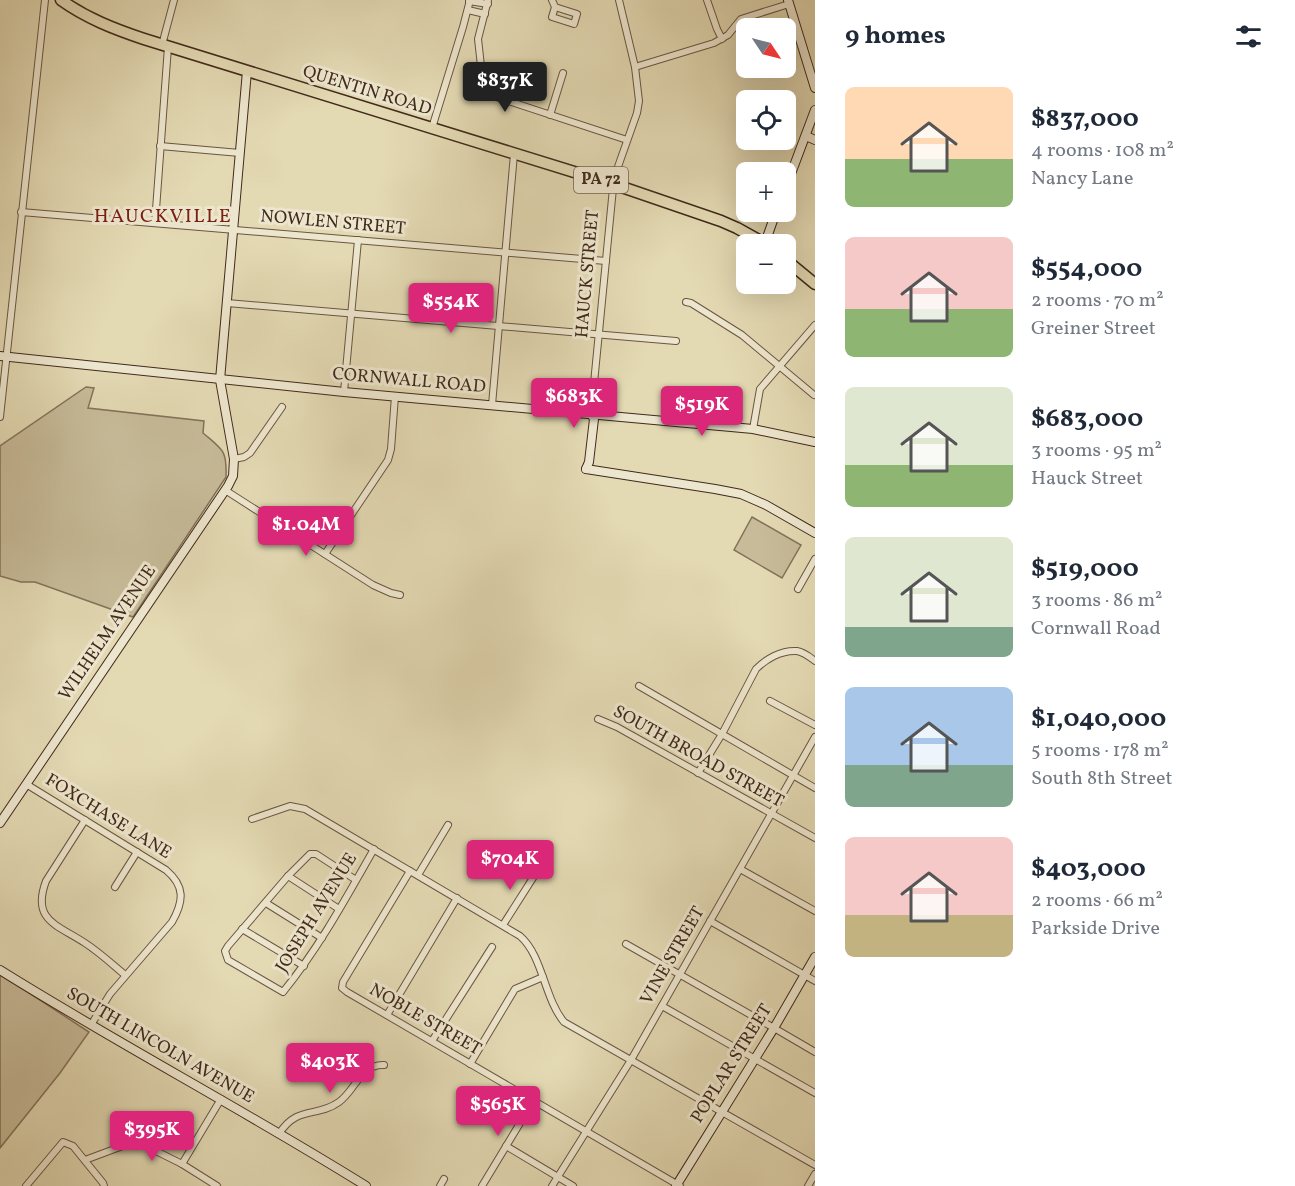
<!DOCTYPE html>
<html lang="en">
<head>
<meta charset="utf-8">
<style>
	body { margin:0; font-family:Vollkorn,serif; background:#f6f6f7; color:#1f2937; height:100vh; display:flex; flex-direction:column; font-size:22px; white-space:nowrap }
	* { box-sizing:border-box; margin:0 }
	p { font-size:20px; color:#747a83 }
	.icon { flex:none; width:33px; height:33px; fill:none; stroke:currentColor; stroke-width:2; stroke-linecap:round; stroke-linejoin:round }
	.map { position:relative; flex:1; overflow:hidden }
	.side { display:flex; flex-direction:column; background:#fff; width:480px }
	.side>* { flex:none }
	.needle { width:39px; rotate:125deg }
	.buttons { position:absolute; left:736px; top:18px; display:grid; gap:12px }
	.buttons a { display:grid; place-items:center; width:60px; height:60px; border-radius:9px; background:#fff; box-shadow:0 6px 24px #0002; font-size:30px }
	.price { position:absolute; translate:-50% -51px; padding:0 14px; border-radius:6px; background:#db2777; color:#fff; font-size:20px; line-height:39px; filter:drop-shadow(0 2px 3px #0008) }
	.price::after { content:''; position:absolute; left:50%; top:36px; width:18px; height:14px; margin-left:-9px; background:inherit; clip-path:polygon(0 0,100% 0,50% 100%) }
	.price.selected { background:#222; color:#fff }
	ul { padding:0; list-style:none }
	li { display:flex; align-items:center; gap:18px; height:150px; padding:0 30px }
	li span { display:grid; place-items:center; flex:none; width:168px; height:120px; border-radius:9px; color:#555 }
	li>.icon { margin-inline-start:auto }
	span .icon { width:72px; height:72px; fill:#fffc; stroke-width:1 }
	li b { font-size:26px }
	h2 { display:flex; justify-content:space-between; align-items:center; height:72px; padding:0 30px; font-size:26px }
	main { display:flex; flex:1; min-height:0 }
	.map>svg:first-child { display:block }
</style>
</head>
<body>
<main>
<div class="map">
<svg width="815" height="1186" viewBox="0 0 815 1186">
	<rect width="100%" height="100%" fill="#e3d9b3"/>
	<filter id="stains"><feTurbulence type="fractalNoise" baseFrequency=".00333" numOctaves="4"/><feColorMatrix values="0 0 0 0 .2 0 0 0 0 .09 0 0 0 0 .02 0 0 0 .5 -.17"/></filter>
	<radialGradient id="worn" r=".72"><stop offset=".6" stop-color="#630" stop-opacity="0"/><stop offset="1" stop-color="#630" stop-opacity=".3"/></radialGradient>
	<g fill="#c7bb99" stroke="#84725a" stroke-width="1.5">
		<path d="M86 387 94 388 88 408 204 421 203 433C223 450 227 450 226 477L133 617 35 582H21L0 576V446Z"/>
		<path d="M752 517 801 545 782 578 734 550Z"/>
		<path d="M0 974 89 1032 60 1073 0 1148Z"/>
	</g>
	<g fill="none" stroke-linecap="round" stroke-linejoin="round">
		<defs>
			<g id="street">
				<path d="M488 0 478 39 484 93 627 140"/>
				<path d="M552 0 555 7 552 17 574 24 577 14 555 7"/>
				<path d="M707 0 717 29 722 39"/>
				<path d="M469 1 488 4"/>
				<path d="M468 10 485 14"/>
				<path d="M162 45 174 0"/>
				<path d="M635 67 714 43 728 35 741 19 789 4"/>
				<path d="M550 115 563 73"/>
				<path d="M432 128 463 27 470 0"/>
				<path d="M160 146 240 153"/>
				<path d="M21 212 606 261"/>
				<path d="M155 223 168 47"/>
				<path d="M686 302 691 303 742 335 814 395"/>
				<path d="M227 303 676 341"/>
				<path d="M344 392 358 240"/>
				<path d="M492 405 514 154"/>
				<path d="M591 414 614 178 637 113 639 101 635 67 619 0"/>
				<path d="M0 417 45 0"/>
				<path d="M753 429 760 389 815 325"/>
				<path d="M234 459 244 457 250 453 282 407"/>
				<path d="M225 490 373 585 391 593 400 595"/>
				<path d="M325 554 388 460 391 449 395 396"/>
				<path d="M798 589 815 559"/>
				<path d="M639 686 815 788"/>
				<path d="M770 701 815 725"/>
				<path d="M598 719 617 727 815 838"/>
				<path d="M698 773 722 734 756 669C766 659 781 650 797 651 803 652 810 657 815 661"/>
				<path d="M26 784 166 870C185 886 184 901 172 922L110 994 91 1025"/>
				<path d="M252 819 290 806 305 809 520 936C543 956 544 998 564 1022L815 1165"/>
				<path d="M85 820 46 881C31 921 58 925 85 943 99 952 112 964 125 975"/>
				<path d="M740 869 815 911"/>
				<path d="M410 871 343 982 342 988 347 992 680 1186"/>
				<path d="M418 875 448 825"/>
				<path d="M288 876 339 909"/>
				<path d="M356 880 316 854H310L288 876 228 946 225 951 228 960 283 992C319 948 346 898 374 849"/>
				<path d="M115 887 137 852"/>
				<path d="M266 903 322 938"/>
				<path d="M710 921 815 981"/>
				<path d="M503 925 538 870"/>
				<path d="M242 929 304 966"/>
				<path d="M626 944 774 1028 815 1052"/>
				<path d="M662 1006 815 1093"/>
				<path d="M387 1015 457 898"/>
				<path d="M432 1041 492 947"/>
				<path d="M470 1064 515 989 543 977"/>
				<path d="M279 1134C297 1105 317 1118 339 1102 356 1090 360 1064 384 1065"/>
				<path d="M506 1146 573 1186"/>
				<path d="M85 1160 136 1141 182 1164 217 1186"/>
				<path d="M182 1164 221 1099"/>
				<path d="M26 1186 63 1142 73 1146 103 1183 104 1186"/>
				<path d="M440 1186 444 1179"/>
				<path d="M482 1186 534 1100"/>
				<path d="M552 1186 631 1060 815 737"/>
				<path d="M808 1186 815 1174"/>
			</g>
			<g id="secondary">
				<path d="M788 0 815 88"/>
				<path d="M806 136 815 140"/>
				<path d="M786 187 815 110"/>
				<path d="M765 243 776 212"/>
				<path d="M0 356 344 392 753 429 815 442"/>
				<path d="M586 469 715 489 741 494 766 505 815 533"/>
				<path d="M586 469 589 462 594 419 591 414"/>
				<path d="M0 823 228 486 233 476 234 459 220 380 247 71"/>
				<path d="M0 970C120 1045 246 1111 366 1186"/>
				<path d="M676 1186 774 1028 815 957"/>
			</g>
			<g id="highway">
				<path d="M61 0C86 18 114 29 144 39L613 184 721 221 737 228 766 244"/>
				<path d="M786 260 815 284"/>
			</g>
		</defs>
		<use href="#street" stroke="#6a5641" stroke-width="8"/>
		<use href="#secondary" stroke="#412a1b" stroke-width="10"/>
		<use href="#highway" stroke="#412a1b" stroke-width="13"/>
		<use href="#street" stroke="#ede6ce" stroke-width="6"/>
		<use href="#secondary" stroke="#ede6ce" stroke-width="8"/>
		<use href="#highway" stroke="#e3d9b3" stroke-width="10"/>
	</g>
	<g text-anchor="middle" dominant-baseline="central" stroke-width="6" stroke-linejoin="round" paint-order="stroke">
		<rect fill="#ede6ce" stroke="#756251" stroke-width="1.5" x="574" y="167" width="54" height="26" rx="4.5"/>
		<g font-size="16" font-weight="bold" fill="#412a1b">
			<text x="601" y="180">PA 72</text>
		</g>
		<g font-size="18" fill="#412a1b" stroke="#ede6ce">
			<text transform="translate(367 91) rotate(17)">QUENTIN ROAD</text>
			<text transform="translate(333 223) rotate(5)">NOWLEN STREET</text>
			<text transform="translate(588 274) rotate(-85)">HAUCK STREET</text>
			<text transform="translate(409 381) rotate(5)">CORNWALL ROAD</text>
			<text transform="translate(108 633) rotate(-56)">WILHELM AVENUE</text>
			<text transform="translate(698 757) rotate(29)">SOUTH BROAD STREET</text>
			<text transform="translate(108 817) rotate(32)">FOXCHASE LANE</text>
			<text transform="translate(317 913) rotate(-58)">JOSEPH AVENUE</text>
			<text transform="translate(673 956) rotate(-60)">VINE STREET</text>
			<text transform="translate(425 1020) rotate(30)">NOBLE STREET</text>
			<text transform="translate(160 1046) rotate(30)">SOUTH LINCOLN AVENUE</text>
			<text transform="translate(732 1064) rotate(-58)">POPLAR STREET</text>
		</g>
		<g font-size="20" letter-spacing="1.5" fill="#7a1f14" stroke="#ede6ce">
			<text x="163" y="217">HAUCKVILLE</text>
		</g>
	</g>
	<rect width="100%" height="100%" filter="url(#stains)"/>
	<rect width="100%" height="100%" fill="url(#worn)"/>
</svg>
<div class="buttons">
<a><svg class="needle" viewBox="-14 -14 28 28"><path d="M0-13l5 13h-10z" fill="#e53935"/><path d="M0 13l5-13h-10z" fill="#747a83"/></svg></a>
<a><svg class="icon" aria-label="locate" viewBox="0 0 24 24"><circle cx="12" cy="12" r="6"/><path d="M12 2v4M12 18v4M2 12h4M18 12h4"/></svg></a>
<a>+</a>
<a>−</a>
</div>
<b class="price selected" style="left:505px;top:113px">$837K</b>
<b class="price" style="left:451px;top:334px">$554K</b>
<b class="price" style="left:574px;top:429px">$683K</b>
<b class="price" style="left:702px;top:437px">$519K</b>
<b class="price" style="left:306px;top:557px">$1.04M</b>
<b class="price" style="left:510px;top:891px">$704K</b>
<b class="price" style="left:330px;top:1094px">$403K</b>
<b class="price" style="left:498px;top:1137px">$565K</b>
<b class="price" style="left:152px;top:1162px">$395K</b>
</div>
<section class="side">
<h2>9 homes<svg class="icon" aria-label="filters" viewBox="0 0 24 24"><path d="M4 7h16M4 17h16"/><circle cx="9" cy="7" r="2"/><circle cx="15" cy="17" r="2"/></svg></h2>
<ul>
<li><span style="background:linear-gradient(#ffd9b3 60%,#8fb573 0)"><svg class="icon" aria-label="home" viewBox="0 0 24 24"><path d="M3 11l9-7 9 7M6 9v11h12V9"/></svg></span><div><b>$837,000</b><p>4 rooms · 108 m²</p><p>Nancy Lane</p></div></li>
<li><span style="background:linear-gradient(#f6c9c9 60%,#8fb573 0)"><svg class="icon" aria-label="home" viewBox="0 0 24 24"><path d="M3 11l9-7 9 7M6 9v11h12V9"/></svg></span><div><b>$554,000</b><p>2 rooms · 70 m²</p><p>Greiner Street</p></div></li>
<li><span style="background:linear-gradient(#dfe7d0 65%,#8fb573 0)"><svg class="icon" aria-label="home" viewBox="0 0 24 24"><path d="M3 11l9-7 9 7M6 9v11h12V9"/></svg></span><div><b>$683,000</b><p>3 rooms · 95 m²</p><p>Hauck Street</p></div></li>
<li><span style="background:linear-gradient(#dfe7d0 75%,#7fa58c 0)"><svg class="icon" aria-label="home" viewBox="0 0 24 24"><path d="M3 11l9-7 9 7M6 9v11h12V9"/></svg></span><div><b>$519,000</b><p>3 rooms · 86 m²</p><p>Cornwall Road</p></div></li>
<li><span style="background:linear-gradient(#a9c7e8 65%,#7fa58c 0)"><svg class="icon" aria-label="home" viewBox="0 0 24 24"><path d="M3 11l9-7 9 7M6 9v11h12V9"/></svg></span><div><b>$1,040,000</b><p>5 rooms · 178 m²</p><p>South 8th Street</p></div></li>
<li><span style="background:linear-gradient(#f6c9c9 65%,#c2b280 0)"><svg class="icon" aria-label="home" viewBox="0 0 24 24"><path d="M3 11l9-7 9 7M6 9v11h12V9"/></svg></span><div><b>$403,000</b><p>2 rooms · 66 m²</p><p>Parkside Drive</p></div></li>
</ul>
</section>
</main>
</body>
</html>
